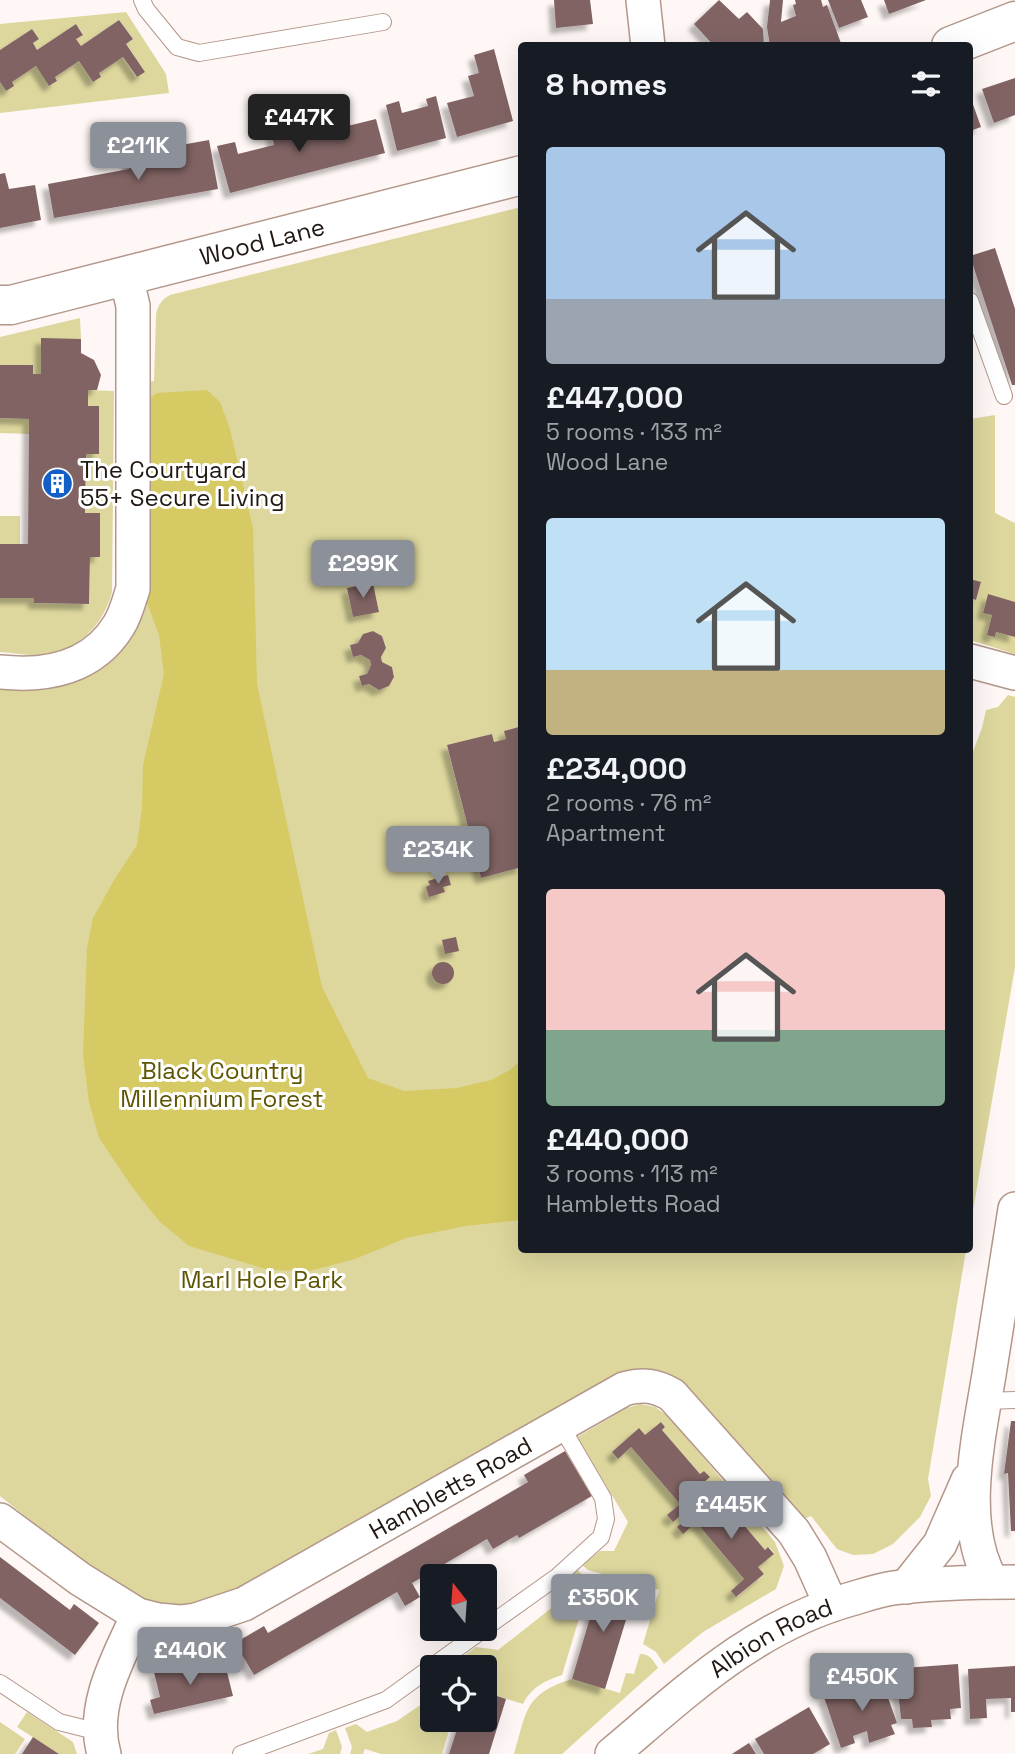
<!DOCTYPE html>
<html lang="en">
<head>
<meta charset="utf-8">
<style>
	body { margin:0; font-family:"Space Grotesk",sans-serif; background:#20242c; color:#f1f3f6; height:100vh; display:flex; flex-direction:column; font-size:26px; white-space:nowrap }
	* { box-sizing:border-box; margin:0 }
	p { font-size:23px; color:#9ea1a6 }
	.icon { flex:none; width:38px; height:38px; fill:none; stroke:currentColor; stroke-width:2; stroke-linecap:round; stroke-linejoin:round }
	.map { position:relative; flex:1; overflow:hidden }
	.details { position:absolute; left:518px; top:42px; width:455px; height:1211px; display:flex; flex-direction:column; background:#171b24; border-radius:7px; box-shadow:0 7px 28px #0002 }
	.details>* { flex:none }
	.needle { width:46px; rotate:343deg }
	.controls { position:absolute; left:420px; top:1564px; display:grid; gap:14px }
	.controls a { display:grid; place-items:center; width:77px; height:77px; border-radius:7px; background:#171b24; box-shadow:0 7px 28px #0002; font-size:35px }
	.price { position:absolute; translate:-50% -60px; padding:0 16px; border-radius:7px; background:#8c9099; color:#fff; font-size:23px; line-height:46px; filter:drop-shadow(0 2px 4px #0008) }
	.price::after { content:''; position:absolute; left:50%; top:42px; width:21px; height:16px; margin-left:-10px; background:inherit; clip-path:polygon(0 0,100% 0,50% 100%) }
	.price.selected { background:#222; color:#fff }
	ul { padding:0; list-style:none }
	li { display:grid; align-content:center; gap:14px; height:371px; padding:0 28px }
	li span { display:grid; place-items:center; height:217px; border-radius:7px; color:#555 }
	li>.icon { margin-inline-start:auto }
	span .icon { width:126px; height:126px; fill:#fffc; stroke-width:1 }
	li b { font-size:30px }
	h2 { display:flex; justify-content:space-between; align-items:center; height:84px; padding:0 28px; font-size:30px }
	.map>svg:first-child { display:block }
</style>
</head>
<body>
<div class="map">
<svg width="1015" height="1754" viewBox="0 0 1015 1754">
	<defs>
		<filter id="shadow"><feDropShadow dx="-6" dy="6" stdDeviation="2" flood-color="#0004"/></filter>
	</defs>
	<rect width="100%" height="100%" fill="#fef7f5"/>
	<g fill="#ddd79d" fill-rule="evenodd">
		<path d="M126 12 166 74 169 93 0 113V82L6 91 12 82 36 66 50 86 57 81 55 77 79 61 93 82 101 77 99 73 123 57 136 77 145 72 126 44 133 39 119 20 81 46 76 39 83 34 76 24 37 50 33 43 39 39 32 29 0 50V24Z"/>
		<path d="M521 207V726L505 731 506 739 494 742 492 734 447 746 481 878 521 867 522 1250H966L928 1479 931 1496 920 1517 893 1544 873 1554 853 1555 837 1549 811 1516 802 1520 675 1381 244 1592 205 1605 150 1607 86 1565 0 1496V683C53 688 68 690 112 658L146 382 154 381 156 315C158 305 161 300 170 295ZM373 583 379 611 353 617 347 588ZM373 631 382 636 386 648 381 657 382 662 392 667 394 677 389 686 379 690 369 684 362 686 359 676 367 674 371 665 370 660 361 655 353 657 350 645 358 643 363 634Z"/>
		<path d="M80 318 81 339H41V374H33V365H0V337Z"/>
		<path d="M88 390 114 391 112 592C104 624 78 651 44 655 30 656 14 653 0 652V598H34L35 603 89 604 90 557H100V514L85 513 86 454 99 453V406H88Z"/>
		<path d="M995 415V513L1015 523V602L988 595 983 612 992 615 987 635 995 637 996 632 1015 637V654L970 640V598L976 600 981 583 970 579V419Z"/>
		<path d="M0 418 29 419V434L0 433Z"/>
		<rect x="0" y="516" width="20" height="28"/>
		<path d="M1008 695 1015 697V967L970 1228V759L982 728 986 710 998 707Z"/>
		<path d="M640 1404 655 1407 669 1417 775 1542 784 1566 776 1589 703 1632 664 1664 656 1652 643 1644 659 1590 588 1570 582 1565 600 1551H614L628 1522 577 1437 627 1408ZM661 1422 665 1427 662 1430 700 1474 704 1471 709 1477 694 1491 700 1498 673 1522 667 1515 680 1504 631 1447 618 1459 612 1452 638 1429 645 1435ZM727 1497 731 1502 727 1505 765 1550 769 1547 774 1553 758 1567 764 1574 737 1597 731 1591 744 1579 696 1522 683 1533 677 1527 704 1504 710 1510Z"/>
		<path d="M577 1569 584 1577 591 1579 562 1675C544 1681 532 1687 523 1704L485 1692V1668H465L460 1659 476 1647 498 1650 554 1606 559 1584Z"/>
		<path d="M640 1654C650 1654 653 1660 658 1668L562 1754H514C527 1711 524 1694 572 1679L620 1693 626 1673 634 1674Z"/>
		<path d="M432 1697V1720H452L442 1754H381L365 1749 363 1754H350L352 1747 345 1728 356 1724 367 1732 397 1721Z"/>
		<path d="M27 1712 73 1742 77 1754H59L17 1727Z"/>
		<path d="M0 1722 25 1739 15 1754H0Z"/>
		<path d="M336 1730 342 1747 340 1754H308L323 1749 329 1733Z"/>
	</g>
	<path fill="#d6ca64" d="M207 390 220 402 230 429 253 528 257 684 322 987 368 1078 404 1091 457 1088 491 1080 510 1070 521 1060V1220L466 1226 406 1238 355 1259 310 1271 269 1270 189 1246 159 1221 132 1187 99 1138 89 1102 83 1055 87 948 93 918 114 880 137 845 142 808 143 765 164 674 159 635 145 597V402L157 393Z"/>
	<g fill="#816364" filter="url(#shadow)">
		<path d="M554 0H590L593 24 556 28Z"/>
		<path d="M719 0 739 19 747 12 763 29 764 45 714 46 694 24Z"/>
		<path d="M770 0H783L781 22 796 16 793 5 796 4 795 0H821L823 7 827 5 842 46H770L767 27Z"/>
		<path d="M828 0H861L868 17 839 28Z"/>
		<path d="M884 0H926L889 14Z"/>
		<path d="M119 20 133 39 126 44 145 72 137 77 123 57 99 73 101 77 93 82 79 61 55 77 57 81 49 86 36 66 12 82 14 86 6 91 0 82V50L32 29 39 39 33 43 37 50 76 24 83 35 76 39 81 46Z"/>
		<path d="M494 49 513 121 457 137 447 103 474 96 468 76 479 73 474 55Z"/>
		<path d="M1015 78V115L994 123 982 89Z"/>
		<path d="M436 96 446 138 397 151 386 105 399 101 402 113 428 106 426 99Z"/>
		<path d="M970 96 981 127 970 131Z"/>
		<path d="M376 119 385 153 230 193 217 146 235 142 238 154 274 145 271 131 295 125 299 138Z"/>
		<path d="M209 140 218 189 54 218 48 184 129 169 125 144 136 142 140 167 173 162 170 147Z"/>
		<path d="M5 173 9 189 35 185 41 220 0 228V174Z"/>
		<path d="M995 248 1015 309V385H1012L970 256Z"/>
		<path d="M41 338 81 339V353L94 360 101 375 97 390H88V406H99V454H86L85 513H100V557H90L89 604 34 603V598H0V544H28L29 419 0 418V365H33V374H41Z"/>
		<path d="M970 579 981 582 976 600 970 598Z"/>
		<path d="M373 583 379 612 353 617 347 588Z"/>
		<path d="M988 594 1015 602V637L996 632 995 637 987 635 992 615 983 613Z"/>
		<path d="M373 631 382 636 386 648 381 657 382 662 392 667 394 677 389 686 379 690 369 684 362 686 359 676 367 674 371 665 370 660 361 655 353 657 350 645 358 643 363 634Z"/>
		<path d="M522 726V867L481 878 447 745 492 734 494 742 506 739 504 731Z"/>
		<path d="M448 875 451 885 443 887 445 892 429 897 426 887 430 885 428 881Z"/>
		<path d="M456 937 459 951 445 954 442 940Z"/>
		<circle cx="443" cy="973" r="11"/>
		<path d="M1011 1421H1015V1531H1011L1008 1473 1004 1474Z"/>
		<path d="M661 1422 665 1427 662 1430 700 1474 704 1471 710 1477 694 1491 700 1498 673 1522 667 1515 680 1504 631 1447 618 1459 612 1452 639 1428 645 1435Z"/>
		<path d="M565 1451 592 1496 519 1538 517 1535 493 1549 487 1539 412 1583 420 1597 405 1606 397 1592 254 1675 235 1643 264 1626 268 1633 528 1482 524 1475Z"/>
		<path d="M727 1497 731 1502 727 1505 765 1550 768 1547 774 1554 758 1567 764 1574 736 1597 731 1591 744 1579 696 1522 683 1534 677 1527 704 1503 710 1510Z"/>
		<path d="M0 1557 70 1610 74 1604 99 1623 75 1655 0 1598Z"/>
		<path d="M601 1580 635 1590 605 1689 572 1679Z"/>
		<path d="M185 1664 187 1673 225 1664 233 1696 154 1714 150 1700 160 1697 154 1672Z"/>
		<path d="M958 1664 961 1708 950 1709 951 1719 931 1720 932 1727 913 1728 912 1719H901L898 1691H893L891 1669Z"/>
		<path d="M1015 1666V1712H1011V1698L986 1699 987 1718 970 1719 968 1669Z"/>
		<path d="M881 1678 897 1723 891 1725 895 1734 869 1743 867 1731 853 1736 855 1743 841 1748 824 1697Z"/>
		<path d="M485 1692 506 1699 489 1754H449L460 1720H485Z"/>
		<path d="M809 1707 830 1744 813 1754H764L755 1739Z"/>
		<path d="M33 1737 59 1754H22Z"/>
		<path d="M749 1743 756 1754H732Z"/>
	</g>
	<g fill="none" stroke-linecap="round" stroke-linejoin="round">
		<defs>
			<g id="service">
				<path d="M142 0 146 9 177 47 199 53 383 22"/>
				<path d="M970 301 1004 396"/>
				<path d="M985 1401 1015 1400"/>
				<path d="M485 1628 558 1576 601 1537 606 1519 603 1498 561 1426"/>
				<path d="M0 1683 59 1722 99 1732"/>
				<path d="M241 1754 386 1700 484 1629"/>
			</g>
			<g id="minor">
				<path d="M643 0 648 46"/>
				<path d="M970 661 1015 673"/>
				<path d="M0 672C47 677 93 668 119 625 126 614 129 600 133 589V306L126 276"/>
				<path id="s1" d="M0 1520 80 1579 138 1615 158 1620 180 1622 196 1620 244 1604 624 1389C643 1384 655 1385 672 1395L794 1532 810 1558 831 1605"/>
				<path d="M992 1582C956 1521 981 1429 991 1362 999 1311 1007 1260 1015 1209"/>
				<path d="M906 1587 940 1544 968 1480"/>
				<path d="M104 1754C90 1706 119 1657 138 1615"/>
				<path id="s2" d="M612 1754C687 1691 754 1626 851 1599 865 1595 879 1590 893 1588 933 1583 974 1582 1015 1582"/>
			</g>
			<g id="tertiary">
				<path d="M951 46 1015 21"/>
				<path id="s3" d="M0 305H11L522 175"/>
			</g>
		</defs>
		<use href="#service" stroke="#b3978a" stroke-width="18"/>
		<use href="#minor" stroke="#b3978a" stroke-width="36"/>
		<use href="#tertiary" stroke="#b3978a" stroke-width="41"/>
		<use href="#service" stroke="#fff" stroke-width="16"/>
		<use href="#minor" stroke="#fff" stroke-width="33"/>
		<use href="#tertiary" stroke="#fff" stroke-width="38"/>
	</g>
	<defs>
		<symbol id="building-disc" viewBox="-11 -11 22 22"><circle r="9.5" fill="#145ec8" stroke="#fff"/><path d="M-4-6H4V6H1V3H-1V6H-4ZM-2.5-4.3h1.7v1.8h-1.7ZM.8-4.3h1.7v1.8H.8ZM-2.5-1h1.7V.8h-1.7ZM.8-1h1.7V.8H.8Z" fill="#fff"/></symbol>
	</defs>
	<g fill-rule="evenodd">
		<use href="#building-disc" x="40" y="466" width="35" height="35"/>
	</g>
	<g text-anchor="middle" dominant-baseline="central" stroke-width="6" stroke-linejoin="round" paint-order="stroke">
		<g font-size="24" fill="#221813" stroke="#fff">
			<text stroke="none"><textPath href="#s3" startOffset="270">Wood Lane</textPath></text>
			<text stroke="none"><textPath href="#s1" startOffset="514">Hambletts Road</textPath></text>
			<text stroke="none"><textPath href="#s2" startOffset="198">Albion Road</textPath></text>
		</g>
		<g font-size="24" fill="#221813" stroke="#fff" text-anchor="start">
			<text x="80" y="469">The Courtyard<tspan x="80" dy="28">55+ Secure Living</tspan></text>
		</g>
		<g font-size="24" fill="#5e5502" stroke="#fff">
			<text x="222" y="1070">Black Country<tspan x="222" dy="28">Millennium Forest</tspan></text>
			<text x="262" y="1279">Marl Hole Park</text>
		</g>
	</g>
</svg>
<div class="controls">
<a><svg class="needle" viewBox="-14 -14 28 28"><path d="M0-13l5 13h-10z" fill="#e53935"/><path d="M0 13l5-13h-10z" fill="#9ea1a6"/></svg></a>
<a><svg class="icon" aria-label="locate" viewBox="0 0 24 24"><circle cx="12" cy="12" r="6"/><path d="M12 2v4M12 18v4M2 12h4M18 12h4"/></svg></a>
</div>
<b class="price selected" style="left:299px;top:154px">£447K</b>
<b class="price" style="left:138px;top:182px">£211K</b>
<b class="price" style="left:363px;top:600px">£299K</b>
<b class="price" style="left:438px;top:886px">£234K</b>
<b class="price" style="left:731px;top:1541px">£445K</b>
<b class="price" style="left:603px;top:1634px">£350K</b>
<b class="price" style="left:190px;top:1687px">£440K</b>
<b class="price" style="left:862px;top:1713px">£450K</b>
<section class="details">
<h2>8 homes<svg class="icon" aria-label="filters" viewBox="0 0 24 24"><path d="M4 7h16M4 17h16"/><circle cx="9" cy="7" r="2"/><circle cx="15" cy="17" r="2"/></svg></h2>
<ul>
<li><span style="background:linear-gradient(#a9c7e8 70%,#9aa5b1 0)"><svg class="icon" aria-label="home" viewBox="0 0 24 24"><path d="M3 11l9-7 9 7M6 9v11h12V9"/></svg></span><div><b>£447,000</b><p>5 rooms · 133 m²</p><p>Wood Lane</p></div></li>
<li><span style="background:linear-gradient(#bfe0f5 70%,#c2b280 0)"><svg class="icon" aria-label="home" viewBox="0 0 24 24"><path d="M3 11l9-7 9 7M6 9v11h12V9"/></svg></span><div><b>£234,000</b><p>2 rooms · 76 m²</p><p>Apartment</p></div></li>
<li><span style="background:linear-gradient(#f6c9c9 65%,#7fa58c 0)"><svg class="icon" aria-label="home" viewBox="0 0 24 24"><path d="M3 11l9-7 9 7M6 9v11h12V9"/></svg></span><div><b>£440,000</b><p>3 rooms · 113 m²</p><p>Hambletts Road</p></div></li>
</ul>
</section>
</div>
</body>
</html>
